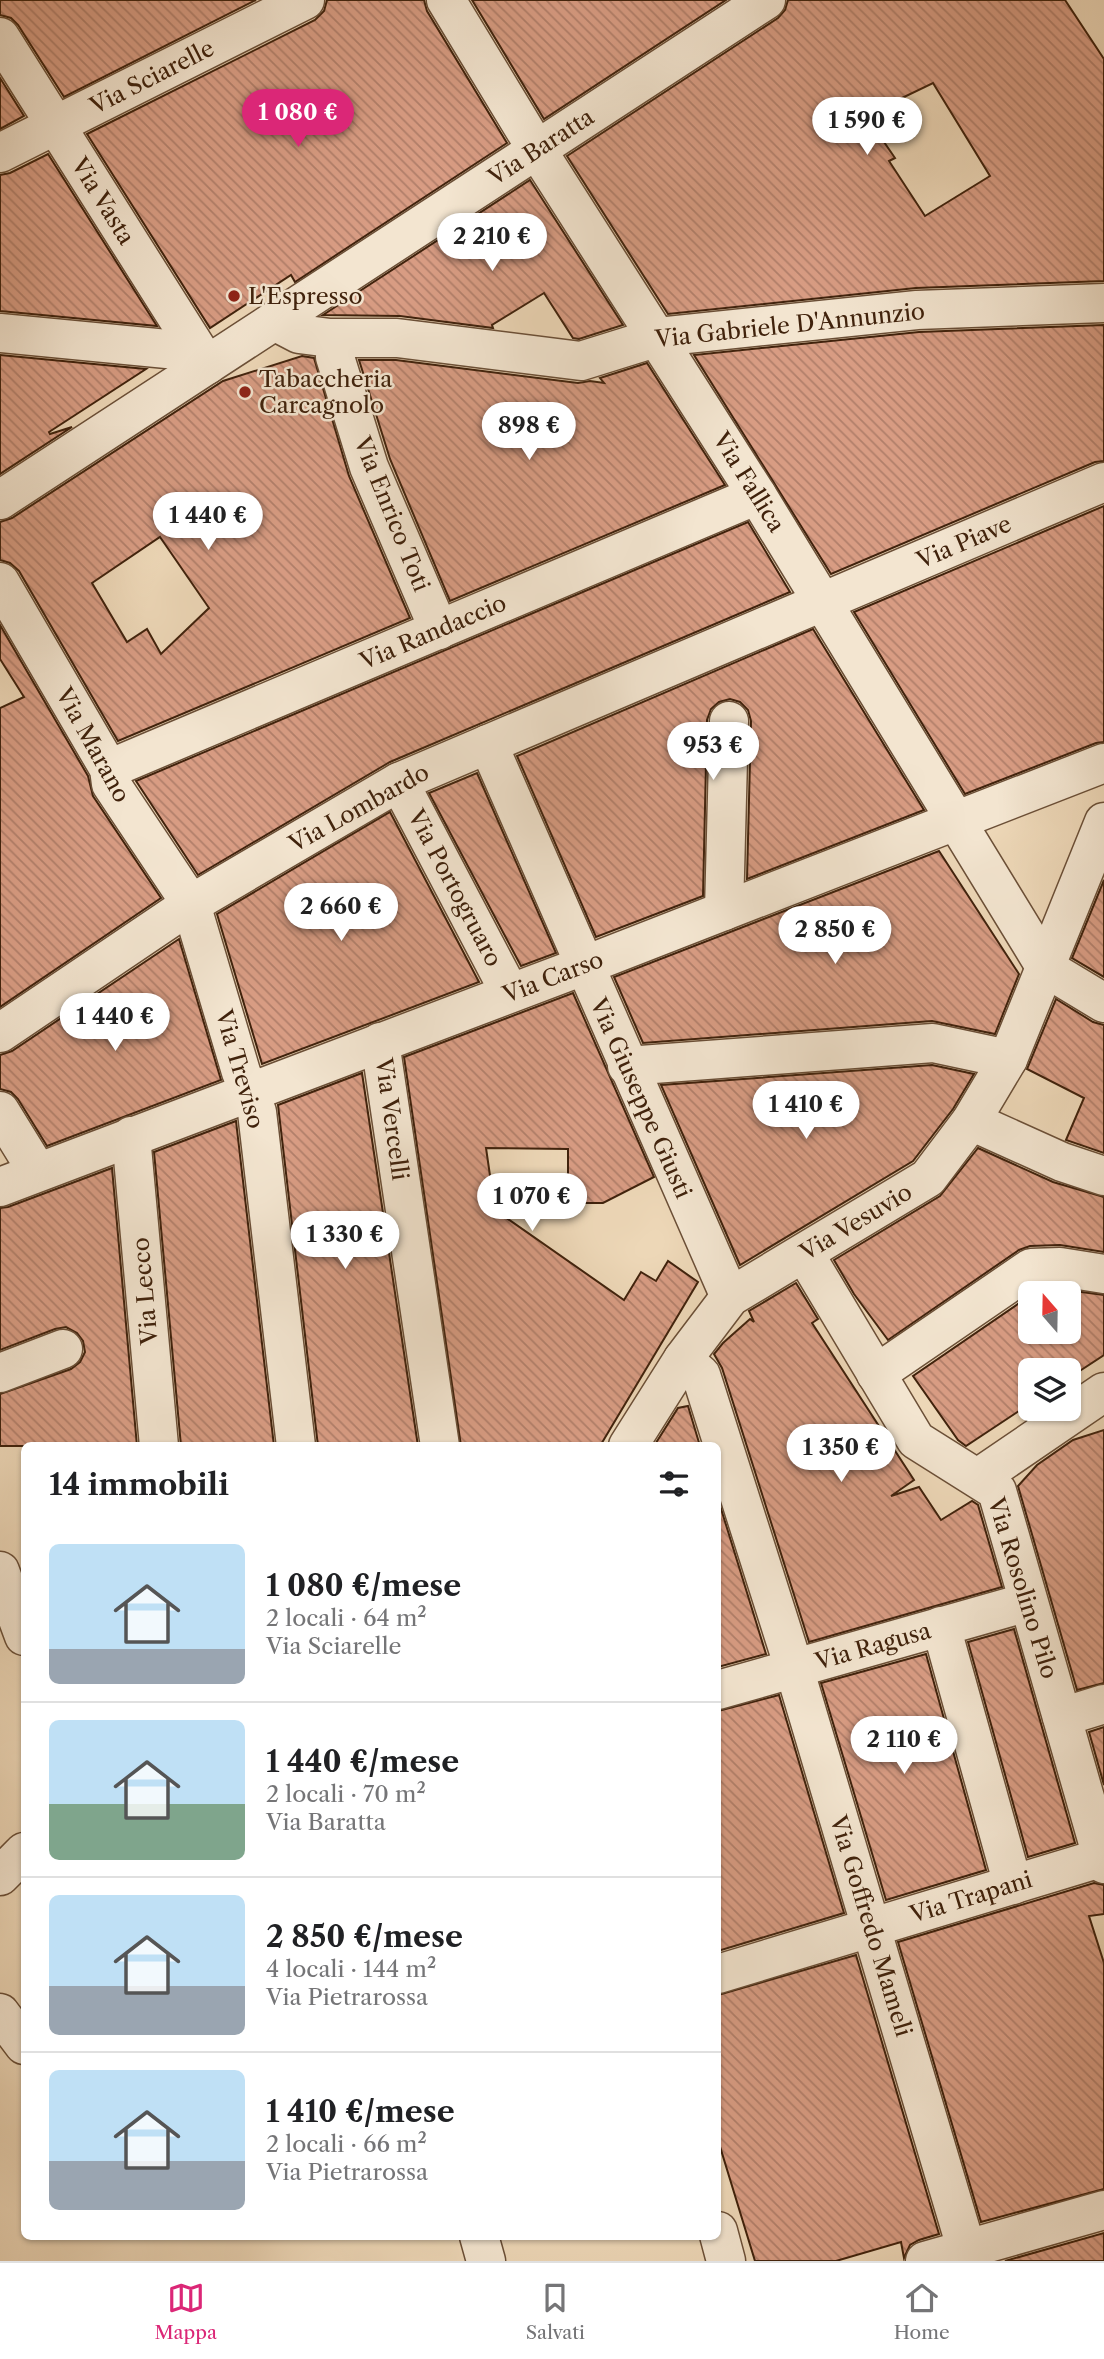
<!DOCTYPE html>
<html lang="it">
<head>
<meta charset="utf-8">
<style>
	body { margin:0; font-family:"Libre Caslon Text",serif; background:#f2f2f2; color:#202124; height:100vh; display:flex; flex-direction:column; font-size:26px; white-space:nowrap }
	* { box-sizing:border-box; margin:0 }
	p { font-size:23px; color:#757577 }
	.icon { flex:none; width:38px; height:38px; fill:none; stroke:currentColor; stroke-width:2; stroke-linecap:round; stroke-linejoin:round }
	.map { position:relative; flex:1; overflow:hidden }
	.sheet { position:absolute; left:21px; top:1442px; width:700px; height:798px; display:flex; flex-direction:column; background:#fff; border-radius:10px; box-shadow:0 2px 5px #0004 }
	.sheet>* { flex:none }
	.needle { width:46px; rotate:340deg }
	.fabs { position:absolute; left:1018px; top:1281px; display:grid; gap:14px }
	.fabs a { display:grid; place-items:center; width:63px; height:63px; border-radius:10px; background:#fff; box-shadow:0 2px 5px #0004; font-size:35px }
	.price { position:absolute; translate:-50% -60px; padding:0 16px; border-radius:24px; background:#fff; color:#222; font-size:23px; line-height:46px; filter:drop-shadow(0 2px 4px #0008) }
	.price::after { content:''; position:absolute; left:50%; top:42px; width:21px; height:16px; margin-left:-10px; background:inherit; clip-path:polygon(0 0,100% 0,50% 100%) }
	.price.active { background:#db2777; color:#fff }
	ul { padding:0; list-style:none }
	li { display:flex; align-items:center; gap:21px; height:175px; padding:0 28px }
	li+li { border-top:2px solid #e0e0e0 }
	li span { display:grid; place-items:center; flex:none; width:196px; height:140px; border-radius:10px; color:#555 }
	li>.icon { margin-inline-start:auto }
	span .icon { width:84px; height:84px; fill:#fffc; stroke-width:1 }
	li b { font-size:30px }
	h2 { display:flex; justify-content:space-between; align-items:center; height:84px; padding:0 28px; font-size:30px }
	.tab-bar { display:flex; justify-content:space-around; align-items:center; height:98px; border-top:2px solid #e0e0e0; background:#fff; font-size:19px; color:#757577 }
	.tab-bar a { display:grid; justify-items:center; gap:4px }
	.tab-bar .active { color:#db2777 }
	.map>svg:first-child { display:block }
</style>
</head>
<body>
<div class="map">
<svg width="1104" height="2261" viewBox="0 0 1104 2261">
	<defs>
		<pattern id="building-back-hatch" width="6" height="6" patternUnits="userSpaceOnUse" patternTransform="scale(1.75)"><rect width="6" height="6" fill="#d89c83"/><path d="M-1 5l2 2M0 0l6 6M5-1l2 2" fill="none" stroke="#b17f6a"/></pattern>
	</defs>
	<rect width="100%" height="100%" fill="#edd7b7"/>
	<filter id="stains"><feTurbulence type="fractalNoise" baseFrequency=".00286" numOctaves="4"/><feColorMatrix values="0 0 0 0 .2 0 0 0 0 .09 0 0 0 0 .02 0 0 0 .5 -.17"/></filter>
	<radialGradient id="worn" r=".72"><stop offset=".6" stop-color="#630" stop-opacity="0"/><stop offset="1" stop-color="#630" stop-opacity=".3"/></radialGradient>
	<g fill="url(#building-back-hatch)" stroke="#40220c" stroke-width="2" fill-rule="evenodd">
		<path d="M0 0H256L64 97 18 25 11 18 0 15Z"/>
		<path d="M327 0H424L427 11 507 143 295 282 291 275 210 328 87 134 315 20 324 11Z"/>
		<path d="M472 0H726L544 119Z"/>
		<path d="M788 0H1065L1104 59V281L916 288 668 314 567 156 778 18 785 10ZM933 83 990 176 925 216 889 161 895 158 882 139 891 134 875 111Z"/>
		<path d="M0 78 24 116 0 129Z"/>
		<path d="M48 154 157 326 0 311V175L10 173Z"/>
		<path d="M530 180 623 325 579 339 573 338 544 293 492 325 493 328 400 316 323 315Z"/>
		<path d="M1104 325V461L1095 462 831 574 694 355 919 332Z"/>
		<path d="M0 355 146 369 49 432 50 434 72 427 0 474Z"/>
		<path d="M302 356 314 358 349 476 410 618 118 741 19 571 10 563 0 560V522L12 518 223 381ZM160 537 209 608 161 654 147 629 127 642 92 583Z"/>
		<path d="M359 360H396L578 383 590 381 604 383 600 378 647 363 725 485 450 601 390 459Z"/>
		<path d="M1104 506V742L1096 743 965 794 854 612Z"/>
		<path d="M748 522 790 592 390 762 198 875 136 781Z"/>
		<path d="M0 625 88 776 93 796 161 898 0 1007V708L24 697 0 659Z"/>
		<path d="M813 629 924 810 747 879 751 721 748 710 740 702 730 699 719 702 711 709 707 720 703 896 596 937 517 756Z"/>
		<path d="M477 773 556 953 521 966 429 793Z"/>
		<path d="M390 812 479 982 262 1064 217 914Z"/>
		<path d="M939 851 1019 974 995 1034 932 1021 643 1043 614 977Z"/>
		<path d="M1104 880V977L1072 958Z"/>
		<path d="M179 939 221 1080 47 1146 18 1099 11 1092 0 1089V1055L12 1051Z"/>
		<path d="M573 993 654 1177 603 1203H568V1149L486 1148 494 1203H485L624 1300 641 1272 656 1281 668 1261 698 1282 600 1446H461L404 1057Z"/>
		<path d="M1056 999 1093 1022 1104 1025V1153L1066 1140 1084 1098 1027 1069Z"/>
		<path d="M932 1065 974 1074 953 1109 913 1161 740 1265 661 1085Z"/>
		<path d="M362 1073 418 1446H318L278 1105Z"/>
		<path d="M236 1121 274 1446H181L154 1152Z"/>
		<path d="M978 1148 1053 1182 1104 1197V1252L1060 1245 1030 1246 1019 1250 888 1340 854 1294 834 1260 940 1196Z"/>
		<path d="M112 1168 137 1446H0V1394L71 1369 80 1362 85 1352 83 1341 77 1333 66 1327 55 1329 0 1350V1208L8 1207Z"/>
		<path d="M796 1283 818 1319 812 1323 914 1480 891 1496 919 1487 941 1520 972 1501 978 1505 1002 1587 809 1642 722 1368 714 1354 723 1343 750 1319 754 1322 749 1311Z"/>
		<path d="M1059 1289 1104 1295V1355L1069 1378V1370H1031V1403L966 1446 958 1440 913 1376 1031 1295V1332H1069V1293H1033L1038 1290Z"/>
		<path d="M688 1406 700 1446H654L678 1408Z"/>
		<path d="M1104 1430V1683L1077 1690 1018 1486 1037 1465 1073 1440Z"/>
		<path d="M718 1499 766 1654 718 1667Z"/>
		<path d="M1014 1629 1075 1843 1028 1857 968 1642Z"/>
		<path d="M926 1654 986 1870 886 1900 821 1683Z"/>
		<path d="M779 1695 844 1913 718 1951V1711Z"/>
		<path d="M1104 1727V1785L1089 1732Z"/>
		<path d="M1094 1883 1104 1885V1914L1089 1916 1104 1963V2189L981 2222 898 1942Z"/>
		<path d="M856 1955 939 2234 919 2240 910 2245 904 2258 901 2242 836 2261H755L718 2140V1995Z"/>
		<path d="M1104 2233V2261H1005Z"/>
	</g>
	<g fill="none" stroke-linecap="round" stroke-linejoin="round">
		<defs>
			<g id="minor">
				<path d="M446 0 537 150 757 495 1046 968 1104 1003"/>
				<path d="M0 37 207 365"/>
				<path d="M0 153 305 0"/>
				<path d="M274 321 299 334 330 338H397L581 361 658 337 917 310 1104 303"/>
				<path d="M0 333 167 349"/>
				<path d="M335 357 369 467 439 630"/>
				<path d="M0 500 766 0"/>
				<path d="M0 582 109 769 111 784 191 904 241 1072 257 1112 296 1446"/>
				<path d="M488 744 730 1297"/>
				<path d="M109 769 757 495"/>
				<path d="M399 782 510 993"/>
				<path d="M724 911 729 721"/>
				<path d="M0 1033 191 904 399 782 1104 482"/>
				<path d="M380 1042 440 1446"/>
				<path d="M627 1066 933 1043 1008 1059"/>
				<path d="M0 1111 37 1171"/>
				<path d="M971 1121 1062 1162 1104 1176"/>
				<path d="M131 1136 159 1446"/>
				<path d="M0 1187 583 966 1104 763"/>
				<path d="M804 1253 916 1440 997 1491 1104 1864"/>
				<path d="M683 1359 701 1375 794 1668 970 2261"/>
				<path d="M0 1373 63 1349"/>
				<path d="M876 1374 1031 1268 1060 1267 1104 1274"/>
				<path d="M628 1446 683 1359 730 1297 928 1178 971 1121 1008 1059 1104 822"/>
				<path d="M978 1478 1104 1392"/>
				<path d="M0 1571 24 1636"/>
				<path d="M941 1626 1013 1885"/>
				<path d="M718 1690 1028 1602"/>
				<path d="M1062 1717 1104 1704"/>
				<path d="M0 1876 24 1852"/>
				<path d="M718 1974 1104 1857"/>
				<path d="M0 2013 24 2045"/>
				<path d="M718 2231 726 2261"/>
				<path d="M479 2236 486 2261"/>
				<path d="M925 2261 1104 2210"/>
			</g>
		</defs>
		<use href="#minor" stroke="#6b4f37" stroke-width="41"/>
		<use href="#minor" stroke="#f3e5d0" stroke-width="38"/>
	</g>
	<g fill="#8f2418" stroke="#f3e5d0" stroke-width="2.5">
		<circle cx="234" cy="296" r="7"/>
		<circle cx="245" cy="392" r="7"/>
	</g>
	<g text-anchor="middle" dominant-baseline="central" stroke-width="5" stroke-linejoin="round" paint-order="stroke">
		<g font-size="23" fill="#40220c" stroke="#f3e5d0">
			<text transform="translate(152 77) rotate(-27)">Via Sciarelle</text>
			<text transform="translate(541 147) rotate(-33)">Via Baratta</text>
			<text transform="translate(103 201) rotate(58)">Via Vasta</text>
			<text transform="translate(790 325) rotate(-6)">Via Gabriele D'Annunzio</text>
			<text transform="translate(749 482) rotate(58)">Via Fallica</text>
			<text transform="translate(392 514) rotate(68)">Via Enrico Toti</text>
			<text transform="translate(964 542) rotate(-23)">Via Piave</text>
			<text transform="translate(433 632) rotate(-23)">Via Randaccio</text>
			<text transform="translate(93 745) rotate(61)">Via Marano</text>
			<text transform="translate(359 808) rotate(-29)">Via Lombardo</text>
			<text transform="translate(455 888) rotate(62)">Via Portogruaro</text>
			<text transform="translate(553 977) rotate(-21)">Via Carso</text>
			<text transform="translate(240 1069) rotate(74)">Via Treviso</text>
			<text transform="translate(641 1098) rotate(66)">Via Giuseppe Giusti</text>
			<text transform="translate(392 1119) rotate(82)">Via Vercelli</text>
			<text transform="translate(856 1222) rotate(-31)">Via Vesuvio</text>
			<text transform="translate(145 1291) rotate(-95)">Via Lecco</text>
			<text transform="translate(1023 1588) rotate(73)">Via Rosolino Pilo</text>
			<text transform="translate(873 1646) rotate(-16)">Via Ragusa</text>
			<text transform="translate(971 1897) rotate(-17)">Via Trapani</text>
			<text transform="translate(871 1926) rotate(73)">Via Goffredo Mameli</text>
		</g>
		<g font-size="23" fill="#40220c" stroke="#f3e5d0" text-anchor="start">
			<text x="248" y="296">L'Espresso</text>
			<text x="259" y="379">Tabaccheria<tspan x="259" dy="26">Carcagnolo</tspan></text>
		</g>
	</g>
	<rect width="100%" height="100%" filter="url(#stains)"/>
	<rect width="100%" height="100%" fill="url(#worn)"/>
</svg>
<div class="fabs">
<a><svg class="needle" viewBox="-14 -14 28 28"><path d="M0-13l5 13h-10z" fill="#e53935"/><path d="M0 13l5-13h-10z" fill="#757577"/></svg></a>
<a><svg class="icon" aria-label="layers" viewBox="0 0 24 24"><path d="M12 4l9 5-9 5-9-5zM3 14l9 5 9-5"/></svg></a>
</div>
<b class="price active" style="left:298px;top:149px">1 080 €</b>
<b class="price" style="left:867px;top:157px">1 590 €</b>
<b class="price" style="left:492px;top:273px">2 210 €</b>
<b class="price" style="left:529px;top:462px">898 €</b>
<b class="price" style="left:208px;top:552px">1 440 €</b>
<b class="price" style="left:713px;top:782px">953 €</b>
<b class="price" style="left:341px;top:943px">2 660 €</b>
<b class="price" style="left:835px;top:966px">2 850 €</b>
<b class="price" style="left:115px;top:1053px">1 440 €</b>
<b class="price" style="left:806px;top:1141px">1 410 €</b>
<b class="price" style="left:532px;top:1233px">1 070 €</b>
<b class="price" style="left:345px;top:1271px">1 330 €</b>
<b class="price" style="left:841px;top:1484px">1 350 €</b>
<b class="price" style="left:904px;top:1776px">2 110 €</b>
<section class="sheet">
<h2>14 immobili<svg class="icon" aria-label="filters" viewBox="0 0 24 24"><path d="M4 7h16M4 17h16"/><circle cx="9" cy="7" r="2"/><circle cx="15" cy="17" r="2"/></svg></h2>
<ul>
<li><span style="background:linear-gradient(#bfe0f5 75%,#9aa5b1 0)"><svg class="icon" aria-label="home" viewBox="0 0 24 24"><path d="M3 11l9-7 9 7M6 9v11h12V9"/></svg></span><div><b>1 080 €/mese</b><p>2 locali · 64 m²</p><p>Via Sciarelle</p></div></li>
<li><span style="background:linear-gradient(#bfe0f5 60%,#7fa58c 0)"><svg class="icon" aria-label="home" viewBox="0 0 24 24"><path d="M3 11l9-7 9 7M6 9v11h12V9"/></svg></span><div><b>1 440 €/mese</b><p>2 locali · 70 m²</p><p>Via Baratta</p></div></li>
<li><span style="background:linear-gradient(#bfe0f5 65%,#9aa5b1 0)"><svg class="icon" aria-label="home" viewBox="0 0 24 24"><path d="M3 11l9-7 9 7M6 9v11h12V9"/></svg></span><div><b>2 850 €/mese</b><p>4 locali · 144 m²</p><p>Via Pietrarossa</p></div></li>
<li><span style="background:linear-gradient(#bfe0f5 65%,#9aa5b1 0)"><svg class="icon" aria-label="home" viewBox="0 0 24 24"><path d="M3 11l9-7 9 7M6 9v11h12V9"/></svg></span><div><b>1 410 €/mese</b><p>2 locali · 66 m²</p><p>Via Pietrarossa</p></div></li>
</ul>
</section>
</div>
<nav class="tab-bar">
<a class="active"><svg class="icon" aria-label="map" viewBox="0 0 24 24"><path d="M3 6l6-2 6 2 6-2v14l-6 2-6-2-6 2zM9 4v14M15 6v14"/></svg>Mappa</a>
<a><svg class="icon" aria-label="saved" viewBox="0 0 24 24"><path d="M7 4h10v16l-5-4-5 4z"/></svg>Salvati</a>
<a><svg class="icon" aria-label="home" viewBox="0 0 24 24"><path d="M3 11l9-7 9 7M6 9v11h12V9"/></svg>Home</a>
</nav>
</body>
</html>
